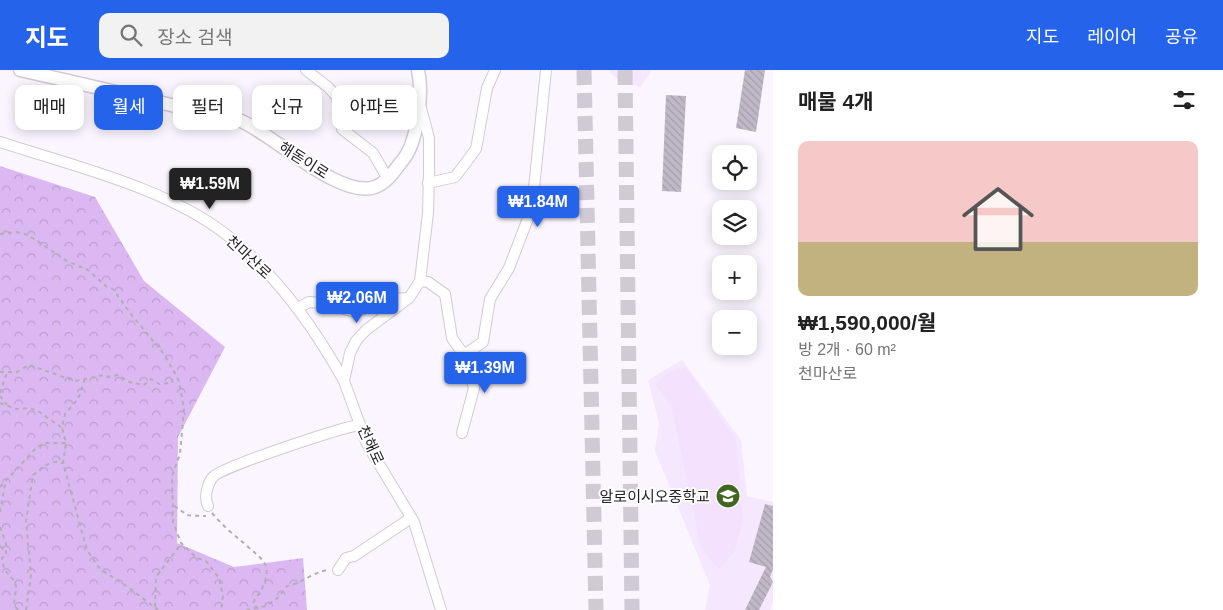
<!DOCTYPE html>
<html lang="ko">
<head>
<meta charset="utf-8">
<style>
	body { margin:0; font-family:Arial,"Noto Sans KR",sans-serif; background:#f2f2f2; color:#222; height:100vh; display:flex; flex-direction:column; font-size:19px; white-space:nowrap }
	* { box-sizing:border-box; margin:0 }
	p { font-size:16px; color:#767676 }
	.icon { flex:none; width:28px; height:28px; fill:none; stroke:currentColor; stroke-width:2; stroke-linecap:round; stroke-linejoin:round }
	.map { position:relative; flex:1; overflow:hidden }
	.sheet { display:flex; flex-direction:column; background:#fff; width:450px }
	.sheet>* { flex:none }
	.banner { position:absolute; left:15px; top:15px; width:475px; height:45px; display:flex; gap:10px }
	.controls { position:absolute; left:712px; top:75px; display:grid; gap:10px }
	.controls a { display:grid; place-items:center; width:45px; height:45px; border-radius:10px; background:#fff; box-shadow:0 2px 12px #0003; font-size:25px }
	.price { position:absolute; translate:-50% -42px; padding:0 11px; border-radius:5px; background:#2563eb; color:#fff; font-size:16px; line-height:32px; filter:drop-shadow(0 1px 2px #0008) }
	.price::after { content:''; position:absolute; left:50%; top:30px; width:15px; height:11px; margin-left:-8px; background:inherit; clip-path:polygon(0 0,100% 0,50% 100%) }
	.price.active { background:#222; color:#fff }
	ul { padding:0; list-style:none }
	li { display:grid; align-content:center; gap:10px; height:265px; padding:0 25px }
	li+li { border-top:1px solid #e0e0e0 }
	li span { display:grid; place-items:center; height:155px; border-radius:10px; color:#555 }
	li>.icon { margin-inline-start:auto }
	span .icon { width:90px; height:90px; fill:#fffc; stroke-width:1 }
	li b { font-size:21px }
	h2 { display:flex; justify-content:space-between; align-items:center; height:60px; padding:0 25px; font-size:21px }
	.chip { padding:0 18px; border-radius:10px; background:#fff; box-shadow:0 2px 12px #0003; font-size:18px; line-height:45px }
	.chip.active { background:#2563eb; color:#fff }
	header { display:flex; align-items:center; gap:30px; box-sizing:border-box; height:70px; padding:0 25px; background:#2563eb; color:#fff }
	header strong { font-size:24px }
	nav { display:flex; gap:28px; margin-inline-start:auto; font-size:18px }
	.search { width:350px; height:45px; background:#f2f2f2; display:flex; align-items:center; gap:12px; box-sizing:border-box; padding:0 18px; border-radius:10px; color:#767676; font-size:19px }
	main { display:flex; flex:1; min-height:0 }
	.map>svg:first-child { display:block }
</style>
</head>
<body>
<header>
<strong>지도</strong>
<div class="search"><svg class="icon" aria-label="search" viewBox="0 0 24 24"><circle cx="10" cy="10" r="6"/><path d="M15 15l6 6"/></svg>장소 검색</div>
<nav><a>지도</a><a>레이어</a><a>공유</a></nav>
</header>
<main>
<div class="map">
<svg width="773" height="540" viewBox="0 0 773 540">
	<defs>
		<pattern id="forest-crowns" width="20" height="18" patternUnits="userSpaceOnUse" patternTransform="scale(1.25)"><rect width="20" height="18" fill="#dbb8f1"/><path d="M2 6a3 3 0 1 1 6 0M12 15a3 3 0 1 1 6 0" fill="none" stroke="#bc9ece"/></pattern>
		<pattern id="building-back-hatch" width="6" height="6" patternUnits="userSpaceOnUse" patternTransform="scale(1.25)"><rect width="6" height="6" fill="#c1b8c7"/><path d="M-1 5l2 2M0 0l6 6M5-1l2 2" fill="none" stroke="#a69eab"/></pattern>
	</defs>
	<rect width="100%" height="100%" fill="#faf5fe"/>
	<g fill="#f5e7fd">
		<path d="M608 0H652L640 17 618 10Z"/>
		<path d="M682 290 741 370 747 426 773 432V531L770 540H705L710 515 655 381 659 353 648 310Z"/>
	</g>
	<path fill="url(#forest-crowns)" d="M0 96 95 127 144 211 225 277 178 367 177 473 234 497 303 488 307 540H0Z"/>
	<path fill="#f3e1fe" d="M685 297 736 370 743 449 735 481 719 499 701 478 672 338 656 315 667 303Z"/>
	<g fill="url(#building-back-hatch)">
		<path d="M745 0H765L756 62 736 58Z"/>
		<path d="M666 25 686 26 681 122 662 121Z"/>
		<path d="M765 434 773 436V499L770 507 773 512 759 540H745L766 497 749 492Z"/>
	</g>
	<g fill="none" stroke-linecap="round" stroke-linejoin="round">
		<g stroke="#cfcad3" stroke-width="15" stroke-dasharray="15 8" stroke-linecap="butt">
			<path d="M584 0 596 540"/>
			<path d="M625 0 632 540"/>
		</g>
		<defs>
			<g id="minor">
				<path d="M306 0 328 17 337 27 342 59 373 83 388 109"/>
				<path d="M421 38 429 68V103L428 143 420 211 409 228 366 260 356 271 350 283 344 311 367 374 414 452 441 540"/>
				<path d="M0 72C73 96 168 118 228 166 277 205 314 257 344 311"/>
				<path d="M428 113 455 107 476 79 487 18 495 0"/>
				<path d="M420 211 428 212 445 224 452 268 464 285 474 318 462 363"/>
				<path d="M298 238 309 232 321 233 355 242 391 229 409 228"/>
				<path d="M464 285 483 272 490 229 509 198 532 138 546 0"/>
				<path d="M208 436C204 428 207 414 213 407 221 397 343 357 360 355"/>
				<path d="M338 500 346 488 354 486 411 448"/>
			</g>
			<path id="major" d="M20 0C73 12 126 24 179 37 197 41 217 43 234 48 270 60 338 130 375 117 388 112 394 101 402 91 418 73 423 23 418 0"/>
		</defs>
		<use href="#minor" stroke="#d3cad9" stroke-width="12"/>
		<use href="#major" stroke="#d3cad9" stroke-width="15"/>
		<g stroke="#b3aeb6" stroke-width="2" stroke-dasharray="4 4" stroke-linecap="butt">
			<path d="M0 164 17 162 28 165 67 191 88 200 107 217 113 219 130 243 164 284 179 311 184 339 180 384 172 406 173 452 181 473 197 488 206 491 219 508 223 526 221 540"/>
			<path d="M0 302H17L29 295 75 311 104 305 108 307 118 305 129 312 144 315 151 309 159 314 172 313 173 305"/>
			<path d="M85 309 78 329 65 344 62 358 66 373 63 393 87 480 100 499 128 517 158 540"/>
			<path d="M0 323 7 303"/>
			<path d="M0 326 7 335"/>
			<path d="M0 333 16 339 29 338 38 341 62 358"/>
			<path d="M0 417 37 377 45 373H66"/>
			<path d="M174 436C193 448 182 445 206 446"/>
			<path d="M0 442 5 414"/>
			<path d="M212 443C222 455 235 466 246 475 261 489 273 493 263 516 261 522 256 527 253 533L258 539"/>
			<path d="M0 457 6 473V486L2 488C3 505 15 507 16 516 16 522 14 529 14 536L19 540"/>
			<path d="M0 476 6 482"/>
			<path d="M155 537 156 507 181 474"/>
			<path d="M26 540 31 505 26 451 33 405C43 398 50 389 62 393"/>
			<path d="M246 540 266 536 279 527 287 516C301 514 313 502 328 500"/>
		</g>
		<use href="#minor" stroke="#fff" stroke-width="10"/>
		<use href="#major" stroke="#fff" stroke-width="12"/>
	</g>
	<defs>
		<symbol id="school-disc" viewBox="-11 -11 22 22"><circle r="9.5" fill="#42661f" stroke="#fff"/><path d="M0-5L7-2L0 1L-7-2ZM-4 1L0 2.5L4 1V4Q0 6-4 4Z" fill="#fff"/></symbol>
	</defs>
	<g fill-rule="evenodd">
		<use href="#school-disc" x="714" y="412" width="28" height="28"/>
	</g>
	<g text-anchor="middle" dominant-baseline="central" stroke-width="4" stroke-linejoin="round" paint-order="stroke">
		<g font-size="15" fill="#242026" stroke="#fff">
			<text transform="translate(304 90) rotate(32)">해돋이로</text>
			<text transform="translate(249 187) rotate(43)">천마산로</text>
			<text transform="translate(371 375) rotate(65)">천해로</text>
		</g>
		<g font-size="15" fill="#242026" stroke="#fff" text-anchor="end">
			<text x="710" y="426">알로이시오중학교</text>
		</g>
	</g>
</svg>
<div class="controls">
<a><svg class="icon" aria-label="locate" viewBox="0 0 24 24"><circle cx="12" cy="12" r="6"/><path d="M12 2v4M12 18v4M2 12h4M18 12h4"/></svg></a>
<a><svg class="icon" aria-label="layers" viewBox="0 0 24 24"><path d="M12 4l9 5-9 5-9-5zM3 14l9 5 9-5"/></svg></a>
<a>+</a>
<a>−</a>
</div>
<b class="price active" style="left:210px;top:140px">₩1.59M</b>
<b class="price" style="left:538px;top:158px">₩1.84M</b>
<b class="price" style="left:357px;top:254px">₩2.06M</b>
<b class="price" style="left:485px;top:324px">₩1.39M</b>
<div class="banner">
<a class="chip">매매</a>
<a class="chip active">월세</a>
<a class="chip">필터</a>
<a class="chip">신규</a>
<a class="chip">아파트</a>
</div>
</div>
<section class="sheet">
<h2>매물 4개<svg class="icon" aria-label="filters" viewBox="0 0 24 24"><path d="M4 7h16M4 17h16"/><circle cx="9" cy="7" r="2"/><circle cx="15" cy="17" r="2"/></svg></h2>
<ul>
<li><span style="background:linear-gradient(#f6c9c9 65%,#c2b280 0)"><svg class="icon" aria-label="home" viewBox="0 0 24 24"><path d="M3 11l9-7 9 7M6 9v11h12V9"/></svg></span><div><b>₩1,590,000/월</b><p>방 2개 · 60 m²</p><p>천마산로</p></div></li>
</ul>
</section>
</main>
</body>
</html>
